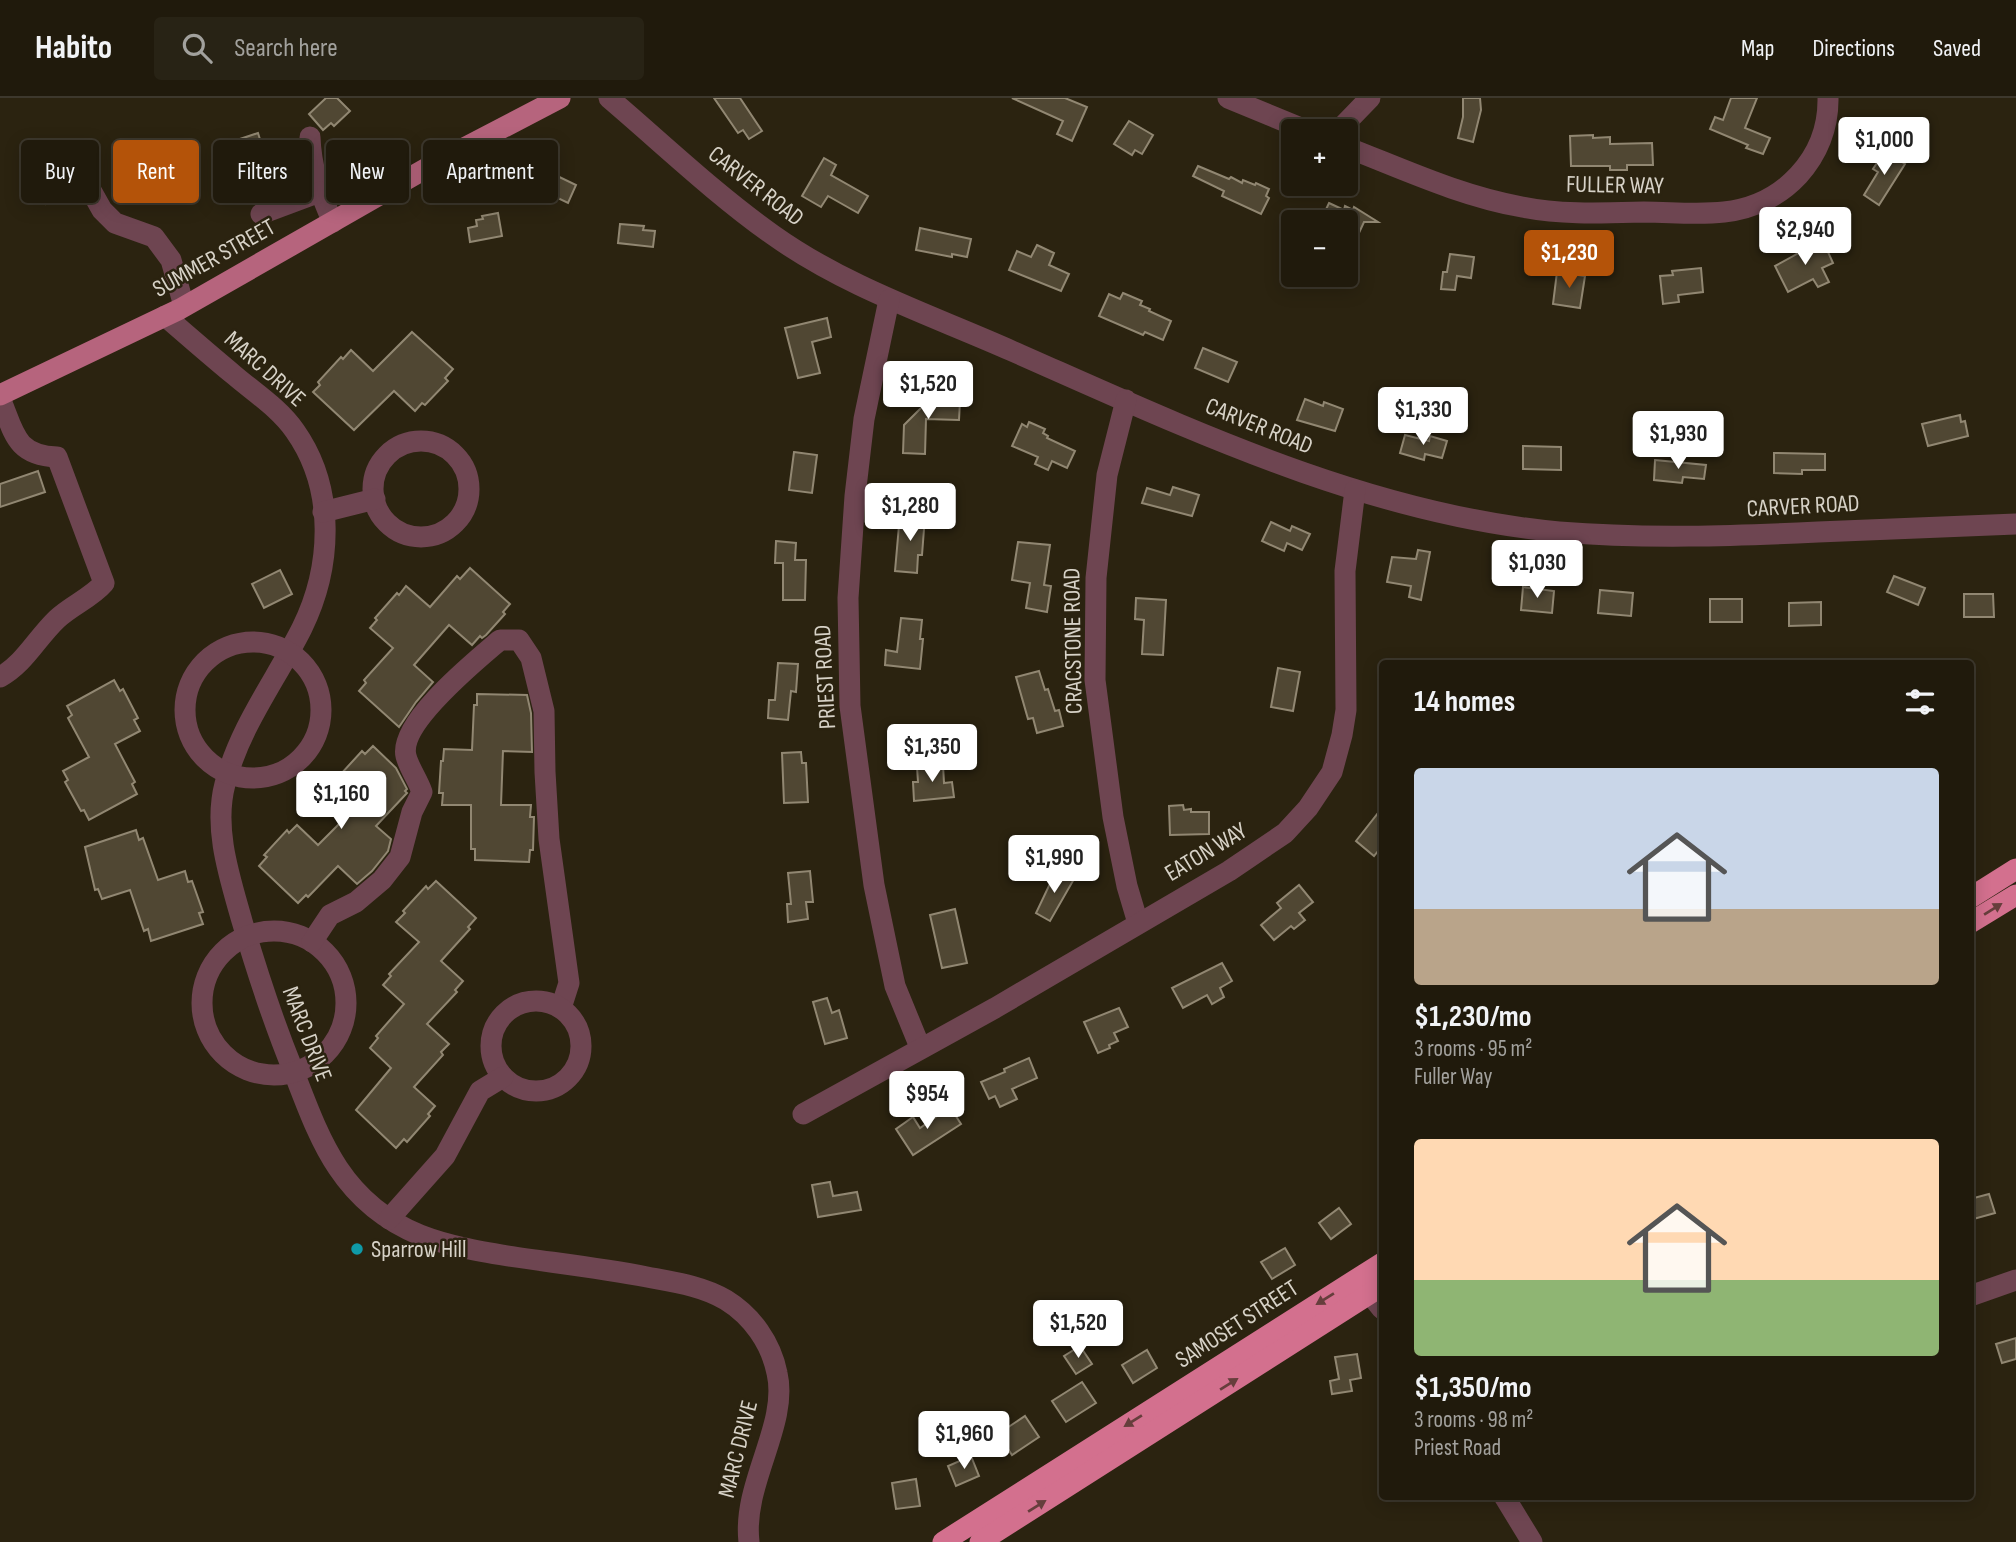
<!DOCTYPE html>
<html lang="en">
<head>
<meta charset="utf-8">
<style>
	body { margin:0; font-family:"Sofia Sans Condensed",sans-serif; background:#282315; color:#f1f3f6; height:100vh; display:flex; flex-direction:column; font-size:26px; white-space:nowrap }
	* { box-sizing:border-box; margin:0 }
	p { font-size:23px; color:#a2a19d }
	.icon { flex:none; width:38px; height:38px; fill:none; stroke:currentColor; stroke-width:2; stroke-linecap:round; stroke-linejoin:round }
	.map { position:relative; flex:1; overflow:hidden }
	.side { position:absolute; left:1379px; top:562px; width:595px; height:840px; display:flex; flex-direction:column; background:#201a0c; border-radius:7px; box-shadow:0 4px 18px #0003,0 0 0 2px #3d382d }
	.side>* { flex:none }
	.banner { position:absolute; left:21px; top:42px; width:665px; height:63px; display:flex; gap:14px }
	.tools { position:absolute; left:1281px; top:21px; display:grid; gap:14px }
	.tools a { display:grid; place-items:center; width:77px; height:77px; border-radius:7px; background:#201a0c; box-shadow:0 4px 18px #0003,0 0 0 2px #3d382d; font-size:35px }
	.price { position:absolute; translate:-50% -60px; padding:0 16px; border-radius:7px; background:#fff; color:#222; font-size:23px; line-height:46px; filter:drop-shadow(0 2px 4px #0008) }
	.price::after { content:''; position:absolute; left:50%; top:42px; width:21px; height:16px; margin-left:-10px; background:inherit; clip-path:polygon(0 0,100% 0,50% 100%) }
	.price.on { background:#b45309; color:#fff }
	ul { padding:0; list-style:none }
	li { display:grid; align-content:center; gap:14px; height:371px; padding:0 35px }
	li span { display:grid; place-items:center; height:217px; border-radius:7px; color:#555 }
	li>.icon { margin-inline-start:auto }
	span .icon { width:126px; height:126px; fill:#fffc; stroke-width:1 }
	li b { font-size:30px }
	h2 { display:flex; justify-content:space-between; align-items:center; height:84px; padding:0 35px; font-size:30px }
	.pill { padding:0 24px; border-radius:7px; background:#201a0c; box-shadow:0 4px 18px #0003,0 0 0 2px #3d382d; font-size:24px; line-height:63px }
	.pill.on { background:#b45309; color:#fff }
	header { display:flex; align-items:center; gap:42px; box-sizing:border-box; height:98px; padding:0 35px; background:#201a0c; border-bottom:2px solid #3d382d }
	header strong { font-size:33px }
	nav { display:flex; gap:38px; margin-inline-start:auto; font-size:24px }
	.search { width:490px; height:63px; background:#282315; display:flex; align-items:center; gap:18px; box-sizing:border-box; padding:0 24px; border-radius:7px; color:#a2a19d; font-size:26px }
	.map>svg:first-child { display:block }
</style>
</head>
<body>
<header>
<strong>Habito</strong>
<div class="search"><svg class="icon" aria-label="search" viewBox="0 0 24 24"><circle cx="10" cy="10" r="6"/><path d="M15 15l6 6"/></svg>Search here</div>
<nav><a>Map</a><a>Directions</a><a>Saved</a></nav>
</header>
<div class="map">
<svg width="2016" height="1444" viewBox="0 0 2016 1444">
	<rect width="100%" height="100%" fill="#2b2310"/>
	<g fill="#504733" stroke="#918772" stroke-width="2">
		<path d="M326 0H337L350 13 334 28 331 25 323 32 309 16Z"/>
		<path d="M714 0H740L762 33 749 41 743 32 738 35Z"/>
		<path d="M1012 0H1065L1087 9 1072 43 1057 36 1063 23Z"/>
		<path d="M1463 0H1480L1481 12 1473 44 1458 40 1463 19Z"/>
		<path d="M1731 0H1757L1745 30 1770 40 1763 56 1746 50 1748 47 1710 31 1715 19 1723 22Z"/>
		<path d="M1129 23 1153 37 1142 56 1135 52 1132 57 1114 46Z"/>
		<path d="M258 35 264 54 236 62 231 44Z"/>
		<path d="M1593 37V40L1610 39V46L1652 45 1653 67H1627V72H1610V68H1571L1570 38Z"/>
		<path d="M185 50 190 75 152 83V86L136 89 130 62Z"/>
		<path d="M1885 53 1905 66 1879 107 1864 97 1878 74 1873 71Z"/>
		<path d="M824 60 836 67 831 77 868 98 858 115 828 98 821 109 802 98Z"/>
		<path d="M70 68 73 88 63 93 65 96 46 106 40 94 45 91 40 80Z"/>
		<path d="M1198 68 1229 81 1231 79 1242 85 1243 82 1255 87 1256 85 1269 91 1266 98 1269 100 1261 116 1222 98 1224 93 1193 78Z"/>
		<path d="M549 74 576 87 568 105 541 92Z"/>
		<path d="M1329 105 1344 112 1345 108 1353 112 1354 109 1378 124H1364L1346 163V124H1320Z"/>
		<path d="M498 115 502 138 470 144 468 130 477 128 476 122 483 121 482 118Z"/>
		<path d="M620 126 644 128 643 132 655 133 653 149 618 145Z"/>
		<path d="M920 130 971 141 967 159 952 156V159L916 152Z"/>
		<path d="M1823 143 1833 165 1822 170 1829 184 1818 189 1813 181 1788 194 1775 168 1797 156 1795 153 1811 145 1812 148Z"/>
		<path d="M1037 147 1054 155 1049 167 1069 176 1061 193 1009 172 1017 153 1031 159Z"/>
		<path d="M1450 156 1474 159 1471 180 1457 178 1455 192 1441 191 1443 174H1447Z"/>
		<path d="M1701 170 1703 194 1678 197 1679 204 1663 206 1660 178 1673 177 1672 173Z"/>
		<path d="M1557 174 1585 178 1580 210 1553 206Z"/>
		<path d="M1123 195 1142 203 1140 207 1150 211 1149 213 1171 223 1163 242 1145 234 1143 237 1099 218 1109 196 1120 201Z"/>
		<path d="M827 220 831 239 812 244 820 275 798 280 785 230Z"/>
		<path d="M412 234 453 271 445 280 448 283 425 307 422 305 415 313 394 293 354 332 313 294 320 287 318 284 341 259 343 261 351 252 373 273Z"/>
		<path d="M1203 250 1237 264 1228 284 1195 270Z"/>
		<path d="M922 297H947V303H960L959 322 926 321 925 356 903 355 904 327 922 309Z"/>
		<path d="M1305 301 1323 308 1324 304 1343 311 1335 333 1297 322Z"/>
		<path d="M1960 317 1961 324 1965 323 1968 338 1928 348 1922 326Z"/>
		<path d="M1029 324 1045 331 1043 335 1048 338 1047 340 1075 353 1067 370 1052 363 1048 372 1035 366 1038 359 1012 348 1022 326 1027 329Z"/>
		<path d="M1405 337 1429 343 1430 338 1447 343 1442 360 1425 356 1424 362 1400 355Z"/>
		<path d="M1523 348 1561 349V372L1523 371Z"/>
		<path d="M794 354 817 357 812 395 789 392Z"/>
		<path d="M1774 355 1825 356V372H1802V376L1774 375Z"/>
		<path d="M1655 362 1706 367 1704 381 1683 379 1682 385 1654 382Z"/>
		<path d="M38 373 45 394 0 409V386Z"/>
		<path d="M1173 389 1199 397 1192 418 1142 405 1147 390 1170 397Z"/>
		<path d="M900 416 925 418 922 457H918L917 475 895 473Z"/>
		<path d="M1271 424 1290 433 1292 428 1310 436 1302 452 1287 445 1284 453 1262 443Z"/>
		<path d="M776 443 796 445 795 462H806L805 502H783V465H775Z"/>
		<path d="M1018 444 1050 447 1044 487 1051 488 1047 514 1026 510 1030 485 1012 482Z"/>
		<path d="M1418 452 1430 454 1421 502 1409 499 1411 488 1387 484 1392 459 1416 461Z"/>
		<path d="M470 470 510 506 503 514 505 516 486 537 482 540 480 538 472 547 449 527 414 567 433 584 416 604 399 629 359 593 366 585 364 582 393 550 370 530 377 522 375 520 397 495 399 497 406 488 430 509 457 478 460 481Z"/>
		<path d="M280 472 292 496 264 510 252 486Z"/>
		<path d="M1894 478 1925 490 1918 507 1887 494Z"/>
		<path d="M1523 489 1554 493 1552 515 1521 512Z"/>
		<path d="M1600 492 1633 495 1631 518 1598 515Z"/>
		<path d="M1964 496H1993L1994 519H1964Z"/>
		<path d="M1136 500 1166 502 1163 557 1142 556 1144 522 1135 521Z"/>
		<rect x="1710" y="501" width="32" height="23"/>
		<path d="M1821 504V527L1789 528V505Z"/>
		<path d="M901 520 922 522 920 541H923L920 571 885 567 886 552 897 554Z"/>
		<path d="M778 565 798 566 796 594 791 593 788 622 768 620 769 602H775Z"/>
		<path d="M1278 570 1300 574 1293 613 1271 609Z"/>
		<path d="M1039 573 1045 592 1048 591 1055 613 1059 612 1063 628 1037 635 1033 620 1028 621 1016 579Z"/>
		<path d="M114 582 120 593 123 591 138 620 134 622 140 633 115 646 135 684 132 686 137 696 89 722 84 712 81 713 65 684 68 682 63 673 89 659 68 620 72 617 67 608Z"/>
		<path d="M477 596 527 597 531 615 532 654 503 653 501 707H531L530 719H534L533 752H530L529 764 475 762V751H471V707H442L443 695H439L441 663H443L444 651 472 652 474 607H477Z"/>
		<path d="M373 648 396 670 407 691 405 693 407 695 376 728 391 741 388 753 372 773 357 786 338 768 308 799 306 797 298 805 259 768 267 759 264 757 287 732 289 735 297 727 318 747 356 709 334 688 342 679 340 677 362 653 365 656Z"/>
		<path d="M801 654 802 665H806L808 704 784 705 782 655Z"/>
		<path d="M943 667 944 685 952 684 954 699 914 703 913 684H918L917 669Z"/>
		<path d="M1183 707 1184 712 1191 711V714H1209V736L1170 737 1169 708Z"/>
		<path d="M1382 710V748L1374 758 1356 743Z"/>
		<path d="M136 732 139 742 143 740 158 782 185 773 188 784 192 783 203 814 199 815 203 826 151 843 148 831 144 833 130 792 102 801 98 791 95 792 85 749Z"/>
		<path d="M810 773 813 804H806L808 821 788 824 787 806H791L788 775Z"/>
		<path d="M1056 773 1074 781 1050 823 1036 815Z"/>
		<path d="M436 783 476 820 468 829 470 831 441 863 463 883 455 892 457 894 427 926 449 946 441 954 443 957 414 989 435 1008 428 1016 430 1018 407 1044 404 1041 396 1050 356 1012 391 970 370 950 378 940 376 938 404 906 383 887 391 878 389 876 419 844 396 824 405 815 403 813 426 788 428 791Z"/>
		<path d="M1299 787 1313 804 1299 815 1305 822 1294 831 1291 828 1274 842 1261 827 1281 810 1277 805Z"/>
		<path d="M955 811 967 865 942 870 930 817Z"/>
		<path d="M1222 865 1232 883 1220 890 1224 899 1212 906 1207 897 1183 910 1172 890Z"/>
		<path d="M827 900 832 915 839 912 847 940 825 946 813 904Z"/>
		<path d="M1119 910 1128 929 1114 935 1118 943 1109 947 1110 950 1098 955 1084 924Z"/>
		<path d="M1029 960 1037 980 1012 991 1017 1001 1000 1009 995 998 989 1001 981 984 1005 974 1004 971Z"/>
		<path d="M950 1009 961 1026 913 1057 896 1031 913 1019 920 1030Z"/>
		<path d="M830 1084 833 1098 857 1094 861 1112 818 1119 812 1087Z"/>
		<path d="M1989 1096 1995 1115 1970 1122V1101Z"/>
		<path d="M1339 1110 1351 1126 1331 1141 1319 1125Z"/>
		<path d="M1285 1150 1295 1167 1272 1181 1261 1164Z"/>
		<path d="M2016 1240V1261L2002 1265 1996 1246Z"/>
		<path d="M1080 1248 1092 1266 1076 1276 1064 1258Z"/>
		<path d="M1147 1252 1157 1270 1133 1285 1122 1267Z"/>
		<path d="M1357 1256 1361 1280 1350 1282 1352 1293 1332 1296 1330 1283 1339 1281 1335 1259Z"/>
		<path d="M1082 1284 1096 1305 1066 1324 1052 1303Z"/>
		<path d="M1025 1318 1039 1339 1012 1357 998 1336Z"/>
		<path d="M971 1358 979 1378 956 1388 948 1368Z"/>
		<path d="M916 1381 920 1408 896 1411 892 1385Z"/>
	</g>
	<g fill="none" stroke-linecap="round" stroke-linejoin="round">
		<g stroke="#6e4551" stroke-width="21">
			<path d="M609 0C663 46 715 96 773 137 846 189 931 217 1012 253 1187 330 1366 416 1559 434 1646 441 1732 438 1818 434 1884 431 1950 429 2016 426"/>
			<path d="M1228 0 1308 33"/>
			<path d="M1338 33 1370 0"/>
			<path d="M310 39C311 69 320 97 333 124"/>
			<path d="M1346 49C1403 71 1460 98 1522 109 1561 117 1604 115 1644 114 1670 114 1698 117 1724 114 1783 108 1829 60 1828 0"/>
			<path d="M84 80 102 112 115 125 154 139 171 162 184 208"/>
			<path d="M261 116 320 94"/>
			<path d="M889 202 864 321 855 398 848 500 850 608 874 787 895 888 920 949"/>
			<path d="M165 218C188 238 211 258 234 277 255 295 279 310 295 333 336 391 332 469 302 530 276 582 240 628 225 686 213 731 230 780 242 823 257 874 273 923 293 972 306 1005 318 1040 338 1070 358 1100 386 1123 420 1137 448 1148 478 1153 508 1158 555 1165 601 1170 647 1179 674 1184 703 1188 726 1202 752 1218 771 1245 777 1275 789 1327 742 1385 749 1444"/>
			<path d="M0 300C14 333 14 357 57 359L104 485C91 500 72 507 57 521 36 541 25 565 0 579"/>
			<path d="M1126 302 1107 377 1096 480 1095 582 1113 719 1127 788 1138 825"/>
			<circle cx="421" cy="391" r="48"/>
			<path d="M323 414 375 401"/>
			<circle cx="253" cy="612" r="68"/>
			<circle cx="274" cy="905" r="72"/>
			<path d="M312 844 330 817 356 804 382 782 400 759 412 714 422 694C418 682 409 670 406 658 398 625 477 562 500 542H519L531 560 544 613 545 674 549 741 569 885 561 910"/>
			<circle cx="536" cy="948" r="45"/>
			<path d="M803 1016 995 910 1229 773 1285 735 1308 710 1332 674 1342 637 1346 612 1345 473 1355 392"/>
			<path d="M389 1121 445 1058 480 993 503 979"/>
			<path d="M1363 1181 1370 1196 1382 1211"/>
			<path d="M1970 1198 2016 1182"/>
			<path d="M1504 1398 1532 1444"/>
		</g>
		<path stroke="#b6647d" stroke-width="21" d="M0 297 180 211 439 63 560 0"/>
		<g stroke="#d3708e" stroke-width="21">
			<path d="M1970 800 2016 771"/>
			<path d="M1970 825 2016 797"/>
			<path d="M943 1444 1382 1165"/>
			<path d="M980 1444 1382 1188"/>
		</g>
	</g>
	<defs><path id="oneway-solid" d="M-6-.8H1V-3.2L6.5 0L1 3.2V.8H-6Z" transform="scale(1.75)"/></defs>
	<g fill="#663e3c">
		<use href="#oneway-solid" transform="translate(1993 811) rotate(-32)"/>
		<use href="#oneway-solid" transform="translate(1325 1201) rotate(148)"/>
		<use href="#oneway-solid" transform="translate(1229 1286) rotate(-32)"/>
		<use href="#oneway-solid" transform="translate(1133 1323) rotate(148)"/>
		<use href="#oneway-solid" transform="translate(1037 1408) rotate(-32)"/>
	</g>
	<circle fill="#0f9aa8" stroke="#2b2310" stroke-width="2.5" cx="357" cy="1151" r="7"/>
	<g text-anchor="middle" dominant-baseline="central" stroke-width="5" stroke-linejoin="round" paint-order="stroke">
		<g font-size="24" fill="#d7d2c7" stroke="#2b2310">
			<text transform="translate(1615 87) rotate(1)">FULLER WAY</text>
			<text transform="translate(756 88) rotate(38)">CARVER ROAD</text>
			<text transform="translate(214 160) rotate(-29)">SUMMER STREET</text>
			<text transform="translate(265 271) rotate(42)">MARC DRIVE</text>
			<text transform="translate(1259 328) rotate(22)">CARVER ROAD</text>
			<text transform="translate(1803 408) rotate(-3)">CARVER ROAD</text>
			<text transform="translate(1073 543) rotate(-91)">CRACSTONE ROAD</text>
			<text transform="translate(825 579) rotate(-93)">PRIEST ROAD</text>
			<text transform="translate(1206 754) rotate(-31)">EATON WAY</text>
			<text transform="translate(307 936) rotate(69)">MARC DRIVE</text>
			<text transform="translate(1237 1226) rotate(-33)">SAMOSET STREET</text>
			<text transform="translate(738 1351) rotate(-76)">MARC DRIVE</text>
		</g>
		<g font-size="24" fill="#d7d2c7" stroke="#2b2310" text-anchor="start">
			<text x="371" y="1151">Sparrow Hill</text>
		</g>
	</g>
</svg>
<div class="tools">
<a>+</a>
<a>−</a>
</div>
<b class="price" style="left:1884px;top:79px">$1,000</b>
<b class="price" style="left:1805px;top:169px">$2,940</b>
<b class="price on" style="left:1569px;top:192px">$1,230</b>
<b class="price" style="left:928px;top:323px">$1,520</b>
<b class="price" style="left:1423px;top:349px">$1,330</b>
<b class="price" style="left:1678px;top:373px">$1,930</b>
<b class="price" style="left:910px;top:445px">$1,280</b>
<b class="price" style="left:1537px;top:502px">$1,030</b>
<b class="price" style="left:932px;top:686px">$1,350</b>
<b class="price" style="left:341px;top:733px">$1,160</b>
<b class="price" style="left:1054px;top:797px">$1,990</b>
<b class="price" style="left:927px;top:1033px">$954</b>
<b class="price" style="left:1078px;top:1262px">$1,520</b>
<b class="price" style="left:964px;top:1373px">$1,960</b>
<div class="banner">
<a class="pill">Buy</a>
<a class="pill on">Rent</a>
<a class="pill">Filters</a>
<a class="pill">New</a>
<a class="pill">Apartment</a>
</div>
<section class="side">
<h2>14 homes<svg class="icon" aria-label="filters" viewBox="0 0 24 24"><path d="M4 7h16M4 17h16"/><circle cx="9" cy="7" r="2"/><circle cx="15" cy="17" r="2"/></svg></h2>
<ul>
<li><span style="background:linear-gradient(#c9d6e8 65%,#b9a48a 0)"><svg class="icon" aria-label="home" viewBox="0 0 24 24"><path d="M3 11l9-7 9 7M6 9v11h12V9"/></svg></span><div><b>$1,230/mo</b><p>3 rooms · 95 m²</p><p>Fuller Way</p></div></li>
<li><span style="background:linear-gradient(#ffd9b3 65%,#8fb573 0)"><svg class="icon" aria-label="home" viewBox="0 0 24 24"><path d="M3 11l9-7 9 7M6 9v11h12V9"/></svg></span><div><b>$1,350/mo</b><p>3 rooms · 98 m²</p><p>Priest Road</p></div></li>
</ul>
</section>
</div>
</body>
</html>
